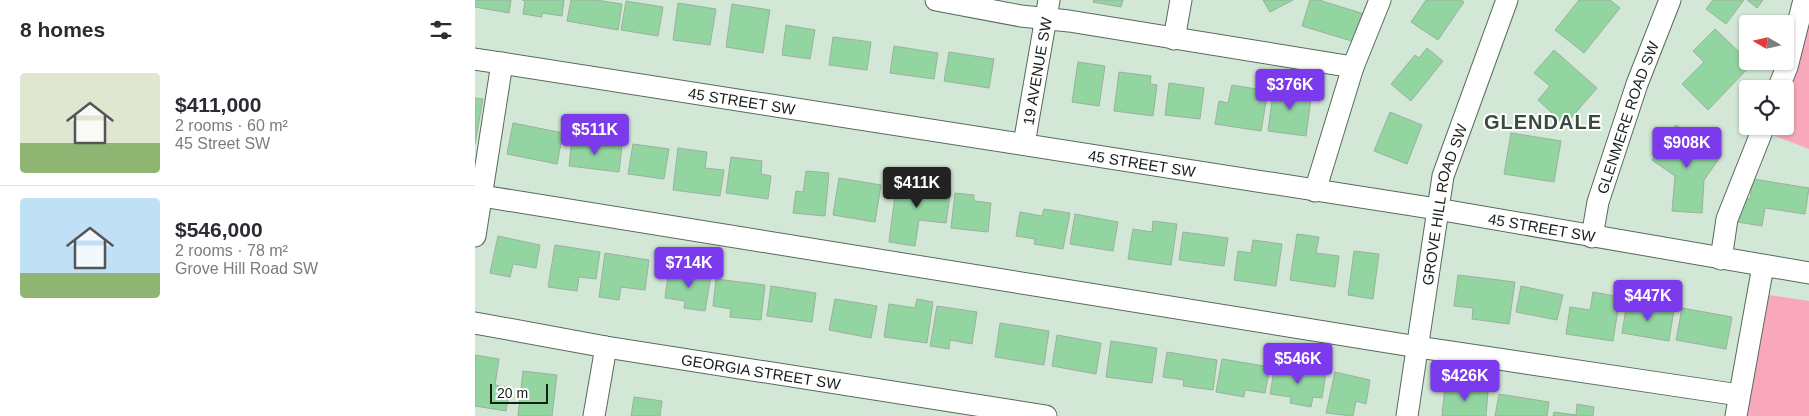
<!DOCTYPE html>
<html lang="en">
<head>
<meta charset="utf-8">
<style>
	body { margin:0; font-family:Arial,sans-serif; background:#f7f7f7; color:#2b2b33; height:100vh; display:flex; flex-direction:column; font-size:19px; white-space:nowrap }
	* { box-sizing:border-box; margin:0 }
	p { font-size:16px; color:#7c7c81 }
	.icon { flex:none; width:28px; height:28px; fill:none; stroke:currentColor; stroke-width:2; stroke-linecap:round; stroke-linejoin:round }
	.map { position:relative; flex:1; overflow:hidden }
	.details { display:flex; flex-direction:column; background:#fff; width:475px }
	.details>* { flex:none }
	.needle { width:32px; rotate:279deg }
	.tools { position:absolute; left:1264px; top:15px; display:grid; gap:10px }
	.tools a { display:grid; place-items:center; width:55px; height:55px; border-radius:5px; background:#fff; box-shadow:0 1px 4px #0004; font-size:25px }
	.scale { position:absolute; left:15px; bottom:12px; width:58px; box-sizing:border-box; padding-left:5px; border:2px solid #161e18; border-top:0; font-size:14px; line-height:18px; white-space:nowrap; color:#161e18; -webkit-text-stroke:4px #fff; paint-order:stroke }
	.price { position:absolute; translate:-50% -42px; padding:0 11px; border-radius:5px; background:#7c3aed; color:#fff; font-size:16px; line-height:32px; filter:drop-shadow(0 1px 2px #0008) }
	.price::after { content:''; position:absolute; left:50%; top:30px; width:15px; height:11px; margin-left:-8px; background:inherit; clip-path:polygon(0 0,100% 0,50% 100%) }
	.price.on { background:#222; color:#fff }
	ul { padding:0; list-style:none }
	li { display:flex; align-items:center; gap:15px; height:125px; padding:0 20px }
	li+li { border-top:1px solid #e1e1e2 }
	li span { display:grid; place-items:center; flex:none; width:140px; height:100px; border-radius:5px; color:#555 }
	li>.icon { margin-inline-start:auto }
	span .icon { width:60px; height:60px; fill:#fffc; stroke-width:1 }
	li b { font-size:21px }
	h2 { display:flex; justify-content:space-between; align-items:center; height:60px; padding:0 20px; font-size:21px }
	main { display:flex; flex:1; min-height:0 }
	.map>svg:first-child { display:block }
</style>
</head>
<body>
<main>
<section class="details">
<h2>8 homes<svg class="icon" aria-label="filters" viewBox="0 0 24 24"><path d="M4 7h16M4 17h16"/><circle cx="9" cy="7" r="2"/><circle cx="15" cy="17" r="2"/></svg></h2>
<ul>
<li><span style="background:linear-gradient(#dfe7d0 70%,#8fb573 0)"><svg class="icon" aria-label="home" viewBox="0 0 24 24"><path d="M3 11l9-7 9 7M6 9v11h12V9"/></svg></span><div><b>$411,000</b><p>2 rooms · 60 m²</p><p>45 Street SW</p></div></li>
<li><span style="background:linear-gradient(#bfe0f5 75%,#8fb573 0)"><svg class="icon" aria-label="home" viewBox="0 0 24 24"><path d="M3 11l9-7 9 7M6 9v11h12V9"/></svg></span><div><b>$546,000</b><p>2 rooms · 78 m²</p><p>Grove Hill Road SW</p></div></li>
</ul>
</section>
<div class="map">
<svg width="1334" height="416" viewBox="0 0 1334 416">
	<rect width="100%" height="100%" fill="#d2e7d5"/>
	<g fill="#f9a8bc">
		<path d="M1334 9V149L1292 133 1295 126H1310V89Z"/>
		<path d="M1294 295 1334 301V416H1272Z"/>
	</g>
	<g fill="#92d5a0" stroke="#9cb09f">
		<path d="M0 0H36L34 13 0 7Z"/>
		<path d="M89 0 87 16 67 13V17L48 14 50 1 47 0Z"/>
		<path d="M96 0H121L147 4 143 30 92 21Z"/>
		<path d="M619 0H648L646 7 618 2Z"/>
		<path d="M788 0H818L795 12Z"/>
		<path d="M835 0H844L889 14 880 42 827 26Z"/>
		<path d="M951 0H986L989 2 963 40 936 22Z"/>
		<path d="M1104 0H1135L1145 8 1109 53 1080 30Z"/>
		<path d="M1238 0H1269L1251 24 1231 9Z"/>
		<path d="M1272 0H1288L1282 8Z"/>
		<path d="M151 1 188 7 183 36 146 30Z"/>
		<path d="M203 3 241 9 235 45 198 40Z"/>
		<path d="M257 4 295 10 288 53 251 47Z"/>
		<path d="M311 25 340 30 335 59 307 55Z"/>
		<path d="M1240 29 1277 64 1233 110 1207 84 1229 62 1218 51Z"/>
		<path d="M358 37 396 42 392 70 354 65Z"/>
		<path d="M419 46 463 53 459 79 415 73Z"/>
		<path d="M952 48 968 61 936 101 916 84 940 55 944 58Z"/>
		<path d="M1079 50 1122 88 1090 125 1063 100 1075 86 1059 73Z"/>
		<path d="M474 52 519 59 514 88 469 81Z"/>
		<path d="M603 62 630 66 624 106 597 102Z"/>
		<path d="M644 72 676 76 675 84 682 85 678 116 639 111Z"/>
		<path d="M694 83 729 88 725 119 690 115Z"/>
		<path d="M757 85 793 91 786 131 740 124 744 101 753 103Z"/>
		<path d="M799 86 837 91 831 136 793 131Z"/>
		<path d="M0 98 8 99 0 144Z"/>
		<path d="M915 112 947 125 932 164 899 151Z"/>
		<path d="M38 123 88 133 82 164 32 154Z"/>
		<path d="M1201 125 1246 156 1229 180 1227 213 1197 211 1200 176 1177 160Z"/>
		<path d="M1036 133 1086 141 1079 182 1029 174Z"/>
		<path d="M97 139 147 145 144 172 94 166Z"/>
		<path d="M158 144 194 149 189 179 153 174Z"/>
		<path d="M203 148 232 152 230 168 249 170 245 196 198 190Z"/>
		<path d="M256 157 287 161 286 174 296 176 293 199 251 193Z"/>
		<path d="M331 171 354 173 350 216 318 213 321 191 328 192Z"/>
		<path d="M364 178 406 185 400 222 358 215Z"/>
		<path d="M1278 179 1334 188 1330 214 1290 208 1287 226 1263 222 1267 198 1275 199Z"/>
		<path d="M422 180 476 188 471 223 444 220 440 246 414 242Z"/>
		<path d="M480 193 499 195V201L516 203 513 232 476 228Z"/>
		<path d="M569 209 595 213 588 249 559 244 560 239 541 236 545 212 567 216Z"/>
		<path d="M600 214 643 222 638 251 595 244Z"/>
		<path d="M678 221 702 224 696 265 653 259 658 229 677 232Z"/>
		<path d="M708 232 753 238 749 266 704 260Z"/>
		<path d="M822 234 844 237 841 253 864 256 860 287 815 280Z"/>
		<path d="M23 236 65 245 61 268 38 264 35 277 15 273Z"/>
		<path d="M778 240 807 244 801 286 759 280 763 251 776 253Z"/>
		<path d="M80 245 125 252 121 279 104 277 102 291 73 287Z"/>
		<path d="M879 251 904 254 898 299 873 295Z"/>
		<path d="M130 253 174 260 170 290 146 287 144 300 124 297Z"/>
		<path d="M194 269 236 276 230 311 209 308 210 301 190 298Z"/>
		<path d="M983 275 1040 282 1034 324 997 319 998 308 979 306Z"/>
		<path d="M241 279 290 285 286 320 255 317 256 309 238 306Z"/>
		<path d="M296 286 341 293 337 322 292 316Z"/>
		<path d="M1046 286 1088 295 1082 320 1041 312Z"/>
		<path d="M1118 292 1145 297 1138 341 1091 334 1095 307 1115 310Z"/>
		<path d="M360 299 402 306 396 338 354 330Z"/>
		<path d="M442 299 458 302 452 343 409 337 414 304 440 308Z"/>
		<path d="M1152 302 1199 310 1194 341 1147 333Z"/>
		<path d="M462 306 502 312 497 344 475 340 474 349 455 346Z"/>
		<path d="M1207 308 1257 317 1251 349 1201 340Z"/>
		<path d="M525 323 574 331 569 365 520 357Z"/>
		<path d="M582 335 626 343 621 374 577 366Z"/>
		<path d="M636 341 682 348 677 383 631 377Z"/>
		<path d="M692 352 742 360 738 390 708 386 709 380 688 377Z"/>
		<path d="M0 355 24 359 20 385 35 388 31 411 0 406Z"/>
		<path d="M747 359 795 367 790 393 770 390 769 397 741 392Z"/>
		<path d="M800 365 851 373 847 398 838 397 836 407 815 403 816 397 795 394Z"/>
		<path d="M48 371 82 375 77 416H43Z"/>
		<path d="M860 372 895 380 891 404 881 401 878 416 851 413Z"/>
		<path d="M970 386 1013 391 1011 416H967Z"/>
		<path d="M1024 394 1074 402 1072 416H1020Z"/>
		<path d="M159 397 187 401 185 416H156Z"/>
		<path d="M1102 404 1119 407 1118 416H1078L1079 412 1101 415Z"/>
	</g>
	<g fill="none" stroke-linecap="round" stroke-linejoin="round">
		<defs>
			<g id="minor">
				<path d="M461 0 546 16 594 21 878 67"/>
				<path d="M699 39 706 0"/>
				<path id="s1" d="M0 59 962 209 1334 273"/>
				<path d="M1303 89 1312 67 1329 0"/>
				<path id="s2" d="M549 144 574 0"/>
				<path d="M840 191 878 67 905 0"/>
				<path d="M7 196 943 347 1264 395"/>
				<path d="M0 236 27 63"/>
				<path id="s3" d="M1117 237 1123 202 1162 84 1195 0"/>
				<path d="M1246 259 1252 219 1289 126"/>
				<path id="s4" d="M0 323 131 347 571 416"/>
				<path d="M119 416 131 347"/>
				<path id="s5" d="M932 416 968 176 1032 0"/>
				<path d="M1261 416 1288 266"/>
			</g>
		</defs>
		<use href="#minor" stroke="#586b5b" stroke-width="23"/>
		<use href="#minor" stroke="#fff" stroke-width="21"/>
	</g>
	<g text-anchor="middle" dominant-baseline="central" stroke-width="4" stroke-linejoin="round" paint-order="stroke">
		<g font-size="15" fill="#161e18" stroke="#fff">
			<text stroke="none"><textPath href="#s2" startOffset="74">19 AVENUE SW</textPath></text>
			<text stroke="none"><textPath href="#s1" startOffset="270">45 STREET SW</textPath></text>
			<text stroke="none"><textPath href="#s3" startOffset="125">GLENMERE ROAD SW</textPath></text>
			<text stroke="none"><textPath href="#s1" startOffset="675">45 STREET SW</textPath></text>
			<text stroke="none"><textPath href="#s5" startOffset="215">GROVE HILL ROAD SW</textPath></text>
			<text stroke="none"><textPath href="#s1" startOffset="1080">45 STREET SW</textPath></text>
			<text stroke="none"><textPath href="#s4" startOffset="290">GEORGIA STREET SW</textPath></text>
		</g>
		<g font-size="20" font-weight="bold" letter-spacing="1" fill="#394b3d" stroke="#fff">
			<text x="1068" y="122">GLENDALE</text>
		</g>
	</g>
</svg>
<div class="tools">
<a><svg class="needle" viewBox="-14 -14 28 28"><path d="M0-13l5 13h-10z" fill="#e53935"/><path d="M0 13l5-13h-10z" fill="#7c7c81"/></svg></a>
<a><svg class="icon" aria-label="locate" viewBox="0 0 24 24"><circle cx="12" cy="12" r="6"/><path d="M12 2v4M12 18v4M2 12h4M18 12h4"/></svg></a>
</div>
<div class="scale">20 m</div>
<b class="price" style="left:815px;top:111px">$376K</b>
<b class="price" style="left:120px;top:156px">$511K</b>
<b class="price" style="left:1212px;top:169px">$908K</b>
<b class="price on" style="left:442px;top:209px">$411K</b>
<b class="price" style="left:214px;top:289px">$714K</b>
<b class="price" style="left:1173px;top:322px">$447K</b>
<b class="price" style="left:823px;top:385px">$546K</b>
<b class="price" style="left:990px;top:402px">$426K</b>
</div>
</main>
</body>
</html>
